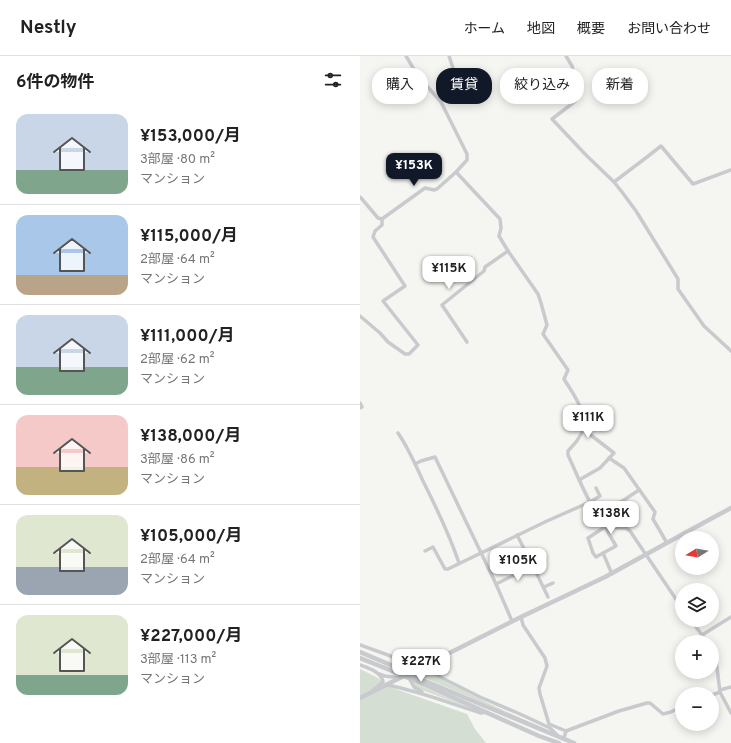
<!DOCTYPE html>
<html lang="ja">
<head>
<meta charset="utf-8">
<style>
	body { margin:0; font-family:Overpass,"Noto Sans JP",sans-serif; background:#f6f6f6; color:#222; height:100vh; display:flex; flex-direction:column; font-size:15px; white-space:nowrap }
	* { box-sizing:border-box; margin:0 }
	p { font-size:13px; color:#767676 }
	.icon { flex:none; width:22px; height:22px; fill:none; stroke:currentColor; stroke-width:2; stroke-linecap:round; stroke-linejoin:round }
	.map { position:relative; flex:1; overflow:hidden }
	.drawer { display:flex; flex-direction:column; background:#fff; width:360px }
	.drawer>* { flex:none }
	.hud { position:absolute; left:12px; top:12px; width:299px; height:36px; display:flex; gap:8px }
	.needle { width:26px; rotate:259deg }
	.controls { position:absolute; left:315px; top:475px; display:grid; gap:8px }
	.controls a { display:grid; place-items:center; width:44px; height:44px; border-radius:50%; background:#fff; box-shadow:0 2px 10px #0003; font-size:20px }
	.price { position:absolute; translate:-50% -34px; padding:0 9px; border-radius:8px; background:#fff; color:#222; font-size:13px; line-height:26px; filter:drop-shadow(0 1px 2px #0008) }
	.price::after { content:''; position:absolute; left:50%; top:24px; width:12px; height:9px; margin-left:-6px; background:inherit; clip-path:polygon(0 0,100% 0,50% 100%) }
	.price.on { background:#111827; color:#fff }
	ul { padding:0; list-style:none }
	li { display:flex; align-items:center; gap:12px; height:100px; padding:0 16px }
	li+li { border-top:1px solid #e0e0e0 }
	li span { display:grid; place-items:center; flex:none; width:112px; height:80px; border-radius:12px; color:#555 }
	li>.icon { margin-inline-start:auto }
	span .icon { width:48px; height:48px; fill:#fffc; stroke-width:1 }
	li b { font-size:17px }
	h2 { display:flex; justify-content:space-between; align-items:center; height:48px; padding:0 16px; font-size:17px }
	.pill { padding:0 14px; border-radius:16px; background:#fff; box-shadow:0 2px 10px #0003; font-size:14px; line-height:36px }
	.pill.on { background:#111827; color:#fff }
	header { display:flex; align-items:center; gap:24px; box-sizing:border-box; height:56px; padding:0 20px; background:#fff; border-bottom:1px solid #e0e0e0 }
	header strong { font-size:19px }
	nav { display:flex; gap:22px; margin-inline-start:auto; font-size:14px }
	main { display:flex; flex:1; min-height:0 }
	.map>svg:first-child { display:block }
</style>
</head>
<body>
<header>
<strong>Nestly</strong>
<nav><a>ホーム</a><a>地図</a><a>概要</a><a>お問い合わせ</a></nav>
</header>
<main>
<section class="drawer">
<h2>6件の物件<svg class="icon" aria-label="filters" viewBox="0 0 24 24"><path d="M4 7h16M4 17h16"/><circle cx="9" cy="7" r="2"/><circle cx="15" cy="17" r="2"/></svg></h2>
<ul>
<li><span style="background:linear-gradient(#c9d6e8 70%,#7fa58c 0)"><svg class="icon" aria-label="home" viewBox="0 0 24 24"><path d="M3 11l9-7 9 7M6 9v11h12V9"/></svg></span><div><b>¥153,000/月</b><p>3部屋 · 80 m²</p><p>マンション</p></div></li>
<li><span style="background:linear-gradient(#a9c7e8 75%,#b9a48a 0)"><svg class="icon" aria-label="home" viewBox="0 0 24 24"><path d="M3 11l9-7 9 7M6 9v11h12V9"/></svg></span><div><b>¥115,000/月</b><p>2部屋 · 64 m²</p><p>マンション</p></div></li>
<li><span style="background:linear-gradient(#c9d6e8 65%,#7fa58c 0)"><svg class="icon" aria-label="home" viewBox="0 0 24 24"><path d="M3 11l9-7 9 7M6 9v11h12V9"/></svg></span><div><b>¥111,000/月</b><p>2部屋 · 62 m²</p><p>マンション</p></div></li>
<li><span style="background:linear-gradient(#f6c9c9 65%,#c2b280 0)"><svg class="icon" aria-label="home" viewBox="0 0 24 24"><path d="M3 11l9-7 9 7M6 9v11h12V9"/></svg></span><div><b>¥138,000/月</b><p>3部屋 · 86 m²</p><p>マンション</p></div></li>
<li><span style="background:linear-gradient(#dfe7d0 65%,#9aa5b1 0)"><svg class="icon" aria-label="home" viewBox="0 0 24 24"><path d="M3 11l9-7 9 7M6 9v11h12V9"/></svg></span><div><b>¥105,000/月</b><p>2部屋 · 64 m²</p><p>マンション</p></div></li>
<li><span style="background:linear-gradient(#dfe7d0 75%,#7fa58c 0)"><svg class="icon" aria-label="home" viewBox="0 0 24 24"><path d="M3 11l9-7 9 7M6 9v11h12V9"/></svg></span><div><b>¥227,000/月</b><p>3部屋 · 113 m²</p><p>マンション</p></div></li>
</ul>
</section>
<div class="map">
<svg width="371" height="687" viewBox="0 0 371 687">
	<rect width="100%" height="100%" fill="#f5f6f1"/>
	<g fill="#d4ded2">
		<path d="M0 613 18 622 27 630 107 658 115 673 126 687H0Z"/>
		<path d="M58 619H68L76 621 130 648 189 675Z"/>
		<path d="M52 626 118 655 59 633 56 631Z"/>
	</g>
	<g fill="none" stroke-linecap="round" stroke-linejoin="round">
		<g stroke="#c8cace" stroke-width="3.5">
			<path d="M206 0 212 10 218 37 217 43 213 47 192 63 225 98 254 126 262 136 276 155 318 223V233L344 270 371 295"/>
			<path d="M81 46 94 31 93 12 89 0"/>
			<path d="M96 116 140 163 141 172 139 180 148 195 178 238 181 247 187 269 183 278 208 314 204 323C215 341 233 363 218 383 216 387 211 391 208 395V399C215 414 233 459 245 468 252 472 258 472 266 472L270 475 322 552"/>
			<path d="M254 126 287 101 301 90 333 128 371 114"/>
			<path d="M0 141 1 142 18 162 22 163"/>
			<path d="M0 260 20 277 28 286 45 298H49L58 289 23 245 45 230 13 181 15 175 22 169V163L65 132 74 134 77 133 96 116 107 104V98L81 46 58 20 46 0"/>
			<path d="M107 286 82 249 124 215 125 211 148 195"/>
			<path d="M0 347 2 351 0 352"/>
			<path d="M38 377C49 393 56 410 64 427 77 453 90 480 99 507"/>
			<path d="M249 402 264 412 295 456 293 463 307 487"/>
			<path d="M55 408 61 405 75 401 136 528 152 565"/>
			<path d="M219 424 240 412 254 397 223 373"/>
			<path d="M237 458 264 444 279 434"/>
			<path d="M245 471 256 490 236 501 233 497 228 482 248 469"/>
			<path d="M266 472 268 467 277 463"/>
			<path d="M157 479 173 510 188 541"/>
			<path d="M65 495 73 491 85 513H88L187 465 230 446 240 440 236 432"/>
			<path d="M243 497 252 518"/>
			<path d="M136 528 185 504"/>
			<path d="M184 531 193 527"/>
			<path d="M161 561 163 569 185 602 187 610 179 632 180 638 189 668 206 675 204 682"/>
			<path d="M331 564 347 586"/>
			<path d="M342 579 371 561"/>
			<path d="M0 589 39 603 44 611 47 616"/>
			<path d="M352 594 356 604 360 636 371 657"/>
			<path d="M0 609C8 612 22 616 23 626L13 634"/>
			<path d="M52 616 74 618 120 641 160 658 190 672 197 679"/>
			<path d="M19 618 25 620 40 622"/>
			<path d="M49 622 54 631 62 636"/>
			<path d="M27 629C59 635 89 647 121 657L126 656"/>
			<path d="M360 634 371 631"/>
			<path d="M352 639 360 636"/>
			<path d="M206 675 259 655 287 647H290L303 658 311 656 322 650"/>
		</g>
		<g stroke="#c8cace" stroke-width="4.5">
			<path d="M0 596 26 607"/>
			<path d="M0 602 25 612"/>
			<path d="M65 625 214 687"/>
			<path d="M63 628 179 680 199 687"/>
			<path d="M0 642 161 561 245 521 334 472 371 452"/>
		</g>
		<g stroke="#c8cace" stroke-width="4.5">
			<path d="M26 607 65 625"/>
			<path d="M25 612 63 628"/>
		</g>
	</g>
</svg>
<div class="controls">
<a><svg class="needle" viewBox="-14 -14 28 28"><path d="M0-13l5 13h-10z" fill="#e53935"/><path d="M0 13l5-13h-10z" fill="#767676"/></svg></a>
<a><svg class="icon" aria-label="layers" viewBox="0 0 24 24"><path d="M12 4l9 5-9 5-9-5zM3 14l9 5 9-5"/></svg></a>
<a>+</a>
<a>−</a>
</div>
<b class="price on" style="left:54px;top:131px">¥153K</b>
<b class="price" style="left:89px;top:234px">¥115K</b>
<b class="price" style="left:228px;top:383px">¥111K</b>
<b class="price" style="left:251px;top:479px">¥138K</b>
<b class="price" style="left:158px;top:526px">¥105K</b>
<b class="price" style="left:61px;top:627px">¥227K</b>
<div class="hud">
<a class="pill">購入</a>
<a class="pill on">賃貸</a>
<a class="pill">絞り込み</a>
<a class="pill">新着</a>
</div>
</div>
</main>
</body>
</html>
